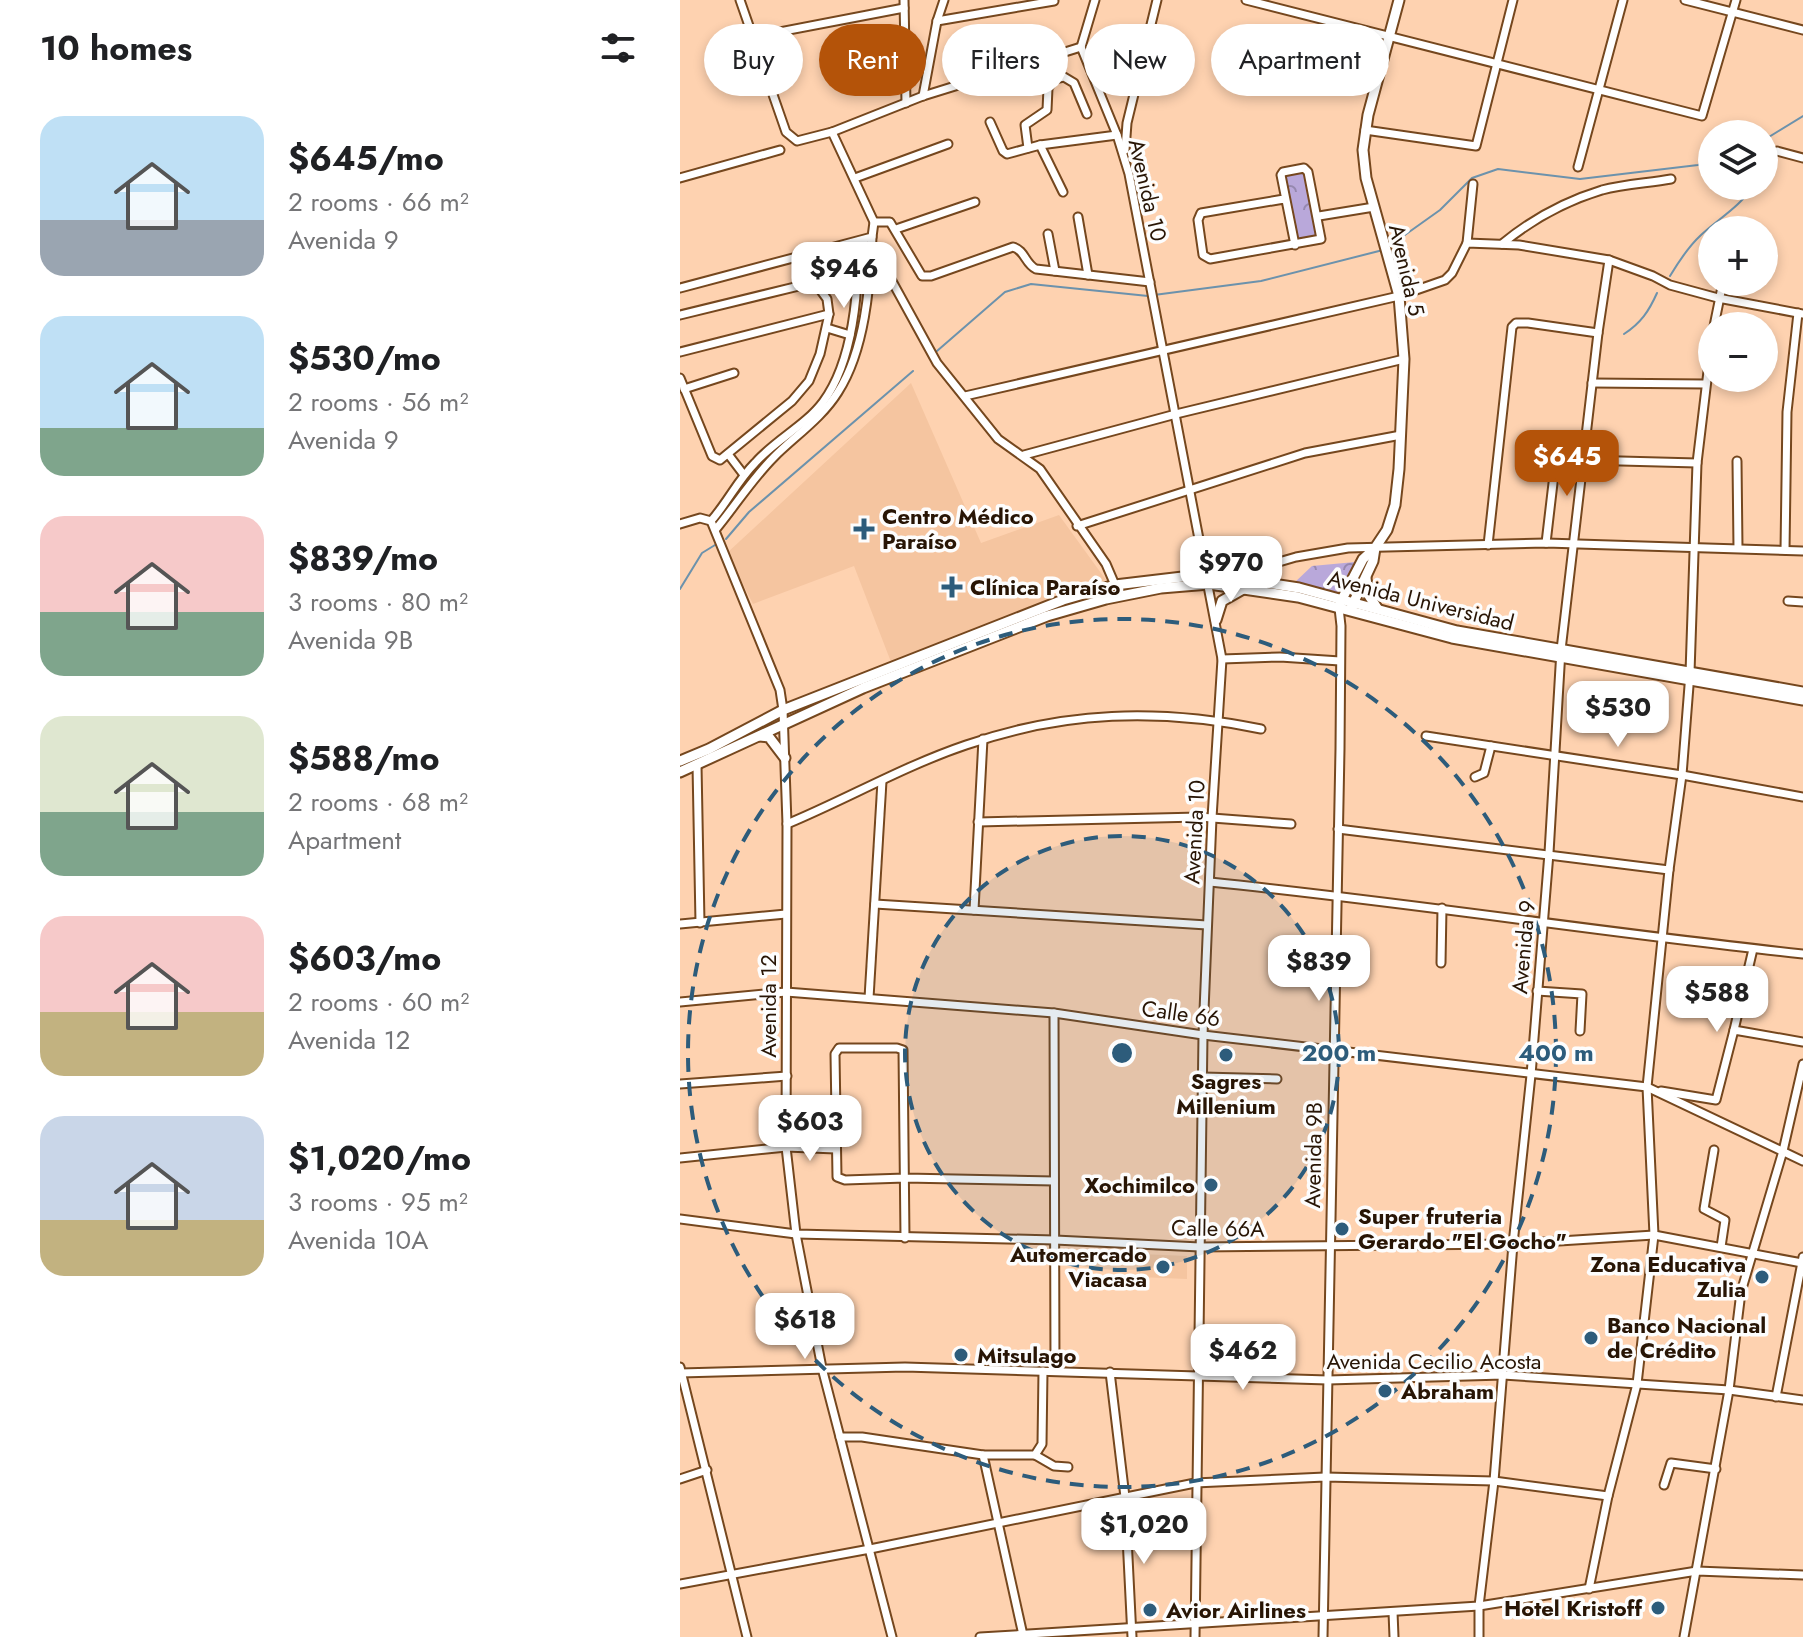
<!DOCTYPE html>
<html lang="en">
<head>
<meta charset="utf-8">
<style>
	body { margin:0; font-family:Jost,sans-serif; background:#f2f2f2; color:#202124; height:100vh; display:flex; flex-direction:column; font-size:30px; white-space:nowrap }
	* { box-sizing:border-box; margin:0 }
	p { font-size:26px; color:#757577 }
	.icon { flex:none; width:44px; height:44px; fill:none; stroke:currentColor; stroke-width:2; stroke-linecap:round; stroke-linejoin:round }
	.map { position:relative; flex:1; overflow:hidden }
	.details { display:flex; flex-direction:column; background:#fff; width:680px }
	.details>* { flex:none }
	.top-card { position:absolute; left:24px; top:24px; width:760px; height:72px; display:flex; gap:16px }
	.tools { position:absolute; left:1018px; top:120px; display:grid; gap:16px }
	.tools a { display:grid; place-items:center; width:80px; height:80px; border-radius:50%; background:#fff; box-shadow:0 4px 12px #0003; font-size:40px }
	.price { position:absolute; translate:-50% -68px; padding:0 18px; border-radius:16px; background:#fff; color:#222; font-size:26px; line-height:52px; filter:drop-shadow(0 2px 4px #0008) }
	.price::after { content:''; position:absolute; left:50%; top:48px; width:24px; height:18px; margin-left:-12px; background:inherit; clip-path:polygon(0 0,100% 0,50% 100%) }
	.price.selected { background:#b45309; color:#fff }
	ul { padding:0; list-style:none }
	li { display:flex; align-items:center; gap:24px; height:200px; padding:0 40px }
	li span { display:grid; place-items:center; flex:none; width:224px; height:160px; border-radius:24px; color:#555 }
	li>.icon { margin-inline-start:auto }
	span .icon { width:96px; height:96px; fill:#fffc; stroke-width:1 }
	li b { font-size:34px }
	h2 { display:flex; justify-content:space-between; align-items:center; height:96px; padding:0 40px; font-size:34px }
	.pill { padding:0 28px; border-radius:36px; background:#fff; box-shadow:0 4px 12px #0003; font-size:28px; line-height:72px }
	.pill.selected { background:#b45309; color:#fff }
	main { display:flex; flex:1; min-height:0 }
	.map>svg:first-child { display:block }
</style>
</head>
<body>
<main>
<section class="details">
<h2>10 homes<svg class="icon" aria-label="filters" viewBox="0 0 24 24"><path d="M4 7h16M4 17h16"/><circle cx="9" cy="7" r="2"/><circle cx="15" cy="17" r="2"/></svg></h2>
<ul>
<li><span style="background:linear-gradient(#bfe0f5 65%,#9aa5b1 0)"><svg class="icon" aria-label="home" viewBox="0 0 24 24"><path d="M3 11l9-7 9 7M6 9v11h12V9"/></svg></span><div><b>$645/mo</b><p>2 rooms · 66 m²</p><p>Avenida 9</p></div></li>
<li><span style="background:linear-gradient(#bfe0f5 70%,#7fa58c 0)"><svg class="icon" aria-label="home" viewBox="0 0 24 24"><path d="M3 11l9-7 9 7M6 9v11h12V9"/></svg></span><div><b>$530/mo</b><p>2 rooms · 56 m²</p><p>Avenida 9</p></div></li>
<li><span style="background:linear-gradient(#f6c9c9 60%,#7fa58c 0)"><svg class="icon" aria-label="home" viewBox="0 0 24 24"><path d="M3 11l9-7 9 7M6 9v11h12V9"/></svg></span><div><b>$839/mo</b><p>3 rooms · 80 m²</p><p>Avenida 9B</p></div></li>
<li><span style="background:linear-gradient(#dfe7d0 60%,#7fa58c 0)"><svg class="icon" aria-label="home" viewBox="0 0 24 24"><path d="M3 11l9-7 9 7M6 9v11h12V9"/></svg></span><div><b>$588/mo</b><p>2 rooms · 68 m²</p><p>Apartment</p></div></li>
<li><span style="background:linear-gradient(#f6c9c9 60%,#c2b280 0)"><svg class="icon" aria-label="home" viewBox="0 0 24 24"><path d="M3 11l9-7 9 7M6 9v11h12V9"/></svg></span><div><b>$603/mo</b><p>2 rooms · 60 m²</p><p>Avenida 12</p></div></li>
<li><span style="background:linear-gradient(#c9d6e8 65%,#c2b280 0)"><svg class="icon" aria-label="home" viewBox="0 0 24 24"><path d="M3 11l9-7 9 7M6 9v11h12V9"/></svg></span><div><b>$1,020/mo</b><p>3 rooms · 95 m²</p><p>Avenida 10A</p></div></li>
</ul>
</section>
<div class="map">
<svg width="1123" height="1637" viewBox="0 0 1123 1637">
	<defs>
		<pattern id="forest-crowns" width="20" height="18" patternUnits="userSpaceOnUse" patternTransform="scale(2)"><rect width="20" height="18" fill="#b9a8da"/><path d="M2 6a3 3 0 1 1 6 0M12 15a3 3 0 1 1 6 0" fill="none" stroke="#9688af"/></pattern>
	</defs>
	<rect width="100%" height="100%" fill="#fed2b0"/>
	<g fill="#f5c5a0">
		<path d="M231 383 301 543 379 515 426 580 211 662 174 566 73 604 47 553Z"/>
		<path d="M460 1254 507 1256V1279L459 1277Z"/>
	</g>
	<g fill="url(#forest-crowns)">
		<path d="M625 172 639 238 618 242 603 175Z"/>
		<path d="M675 562 657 593 614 583 632 566Z"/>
	</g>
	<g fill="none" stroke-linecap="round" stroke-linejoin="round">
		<g stroke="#6c92ac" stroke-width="2">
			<path d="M1084 140 1123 116"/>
			<path d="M1084 157V158"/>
			<path d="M708 247 760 210 792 178 818 169 900 179 1018 165 1032 160"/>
			<path d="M990 276C999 261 1008 247 1021 235 1038 219 1060 207 1073 186"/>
			<path d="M474 295 581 281 703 250"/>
			<path d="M944 334C961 323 969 311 977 293"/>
			<path d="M257 351 325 292 351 284 468 296"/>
			<path d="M46 539 69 512 233 371"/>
			<path d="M0 589 22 553 35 545"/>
		</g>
		<defs>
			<g id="minor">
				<path d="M60 0 106 132 117 141 152 132 243 96 401 47"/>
				<path d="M224 0 226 103"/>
				<path d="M566 0 1022 116 1056 0"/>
				<path d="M1005 0 1123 30"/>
				<path d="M257 21 374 1"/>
				<path d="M73 37 224 8"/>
				<path d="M401 47 437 135 449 174 542 659 532 818 523 1035 515 1637"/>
				<path d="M401 47 415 0"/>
				<path d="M243 96 257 21 264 0"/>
				<path d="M310 122 323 151 327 154 360 145 437 135"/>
				<path d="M685 130 796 146 833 0"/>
				<path d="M360 145 383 192"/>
				<path d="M348 148 345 125 367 110 368 88 374 79 384 77 394 83 407 114"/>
				<path d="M445 150 447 123 477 0"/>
				<path d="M1097 151 1123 158"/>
				<path d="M898 167 943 0"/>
				<path d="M0 178 100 150"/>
				<path d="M175 178 268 144"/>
				<path d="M604 199 521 213 518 220 523 255 530 259 641 239 628 172 624 168 603 172 601 175 615 245"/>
				<path d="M639 216 694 207"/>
				<path d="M398 217 408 275"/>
				<path d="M194 222H210L242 276H251L333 247C345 250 345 264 356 269L470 282"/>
				<path d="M216 229 295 202"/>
				<path d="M1056 230 1058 224"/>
				<path d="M368 234 375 271"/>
				<path d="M191 243 257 363 318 439 360 469 426 564 435 585"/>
				<path d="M787 243 793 184"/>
				<path d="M822 244C851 220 886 201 922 190 944 184 969 183 991 179"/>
				<path d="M0 288 192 237 194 222 152 132"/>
				<path d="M0 315 123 285 139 288 147 299 149 314 140 354 129 381 112 401 40 460 32 456 0 378"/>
				<path d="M1034 326 1043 282"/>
				<path d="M147 328 170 335"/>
				<path d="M0 352 149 314"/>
				<path d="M912 383 1025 384"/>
				<path d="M4 389 54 373"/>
				<path d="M285 396 719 296 765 280 772 273 787 243 839 245 929 260 973 276 990 285 1038 298 1123 314"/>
				<path d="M48 454 64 475"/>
				<path d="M344 455 496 414 724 359"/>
				<path d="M903 460 1017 463"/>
				<path d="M1057 461 1058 548"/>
				<path d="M31 521 100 690 103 710 107 824 106 1147 116 1234 142 1368 212 1637"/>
				<path d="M31 521C47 503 58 480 75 463 95 440 125 426 143 402 172 363 181 289 175 243"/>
				<path d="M0 524 20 518 31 521"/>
				<path d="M397 526 625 453 721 435"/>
				<path d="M36 529C55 506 72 479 94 457 115 436 142 418 158 392 185 350 190 286 192 237"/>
				<path d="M866 543 877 449"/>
				<path d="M808 545 832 327 836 323H848L918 333"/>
				<path d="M1105 550 1107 412 1118 313"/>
				<path d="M551 576 616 557 668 548 866 543 1123 551"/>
				<path d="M1108 601 1123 602"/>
				<path d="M542 659 600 657 660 661"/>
				<path d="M746 736 1002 775 1123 797"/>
				<path d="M17 765 20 923"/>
				<path d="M795 777 804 773 811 746"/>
				<path d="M298 822 519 817 611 824"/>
				<path d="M107 824C167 799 224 766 286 745 384 711 479 708 581 729"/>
				<path d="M658 829 989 870"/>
				<path d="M530 882C728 902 925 933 1123 954"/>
				<path d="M195 904 527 925"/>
				<path d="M294 910 303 739"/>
				<path d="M0 924 106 914"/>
				<path d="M761 963 762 908"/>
				<path d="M857 991 902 994 900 1031"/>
				<path d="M189 998 202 781"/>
				<path d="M0 1002 106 992 374 1013 523 1035 967 1087 1123 1161"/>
				<path d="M374 1013 375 1370"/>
				<path d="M1054 1030 1073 949"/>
				<path d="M523 1077 597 1079"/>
				<path d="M0 1084 107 1076"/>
				<path d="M981 1091 1036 1100 1054 1030 1123 1042"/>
				<path d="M1034 1150 1024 1209 1045 1220 1041 1247"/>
				<path d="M0 1158 106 1147 156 1149"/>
				<path d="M0 1219 116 1234 375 1240 520 1247 833 1244 974 1235 1122 1263"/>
				<path d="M225 1238 223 1050 217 1048H159L155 1054 157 1177 165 1180 225 1178 374 1181"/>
				<path d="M0 1367 67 1637"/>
				<path d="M430 1372 445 1497 452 1637"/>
				<path d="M0 1373 225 1367 648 1380 823 1375 1049 1390 1123 1400"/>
				<path d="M1096 1397 1123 1257"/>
				<path d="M160 1437H182L303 1455H355L362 1444 363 1371"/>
				<path d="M303 1455 343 1635"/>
				<path d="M355 1455 374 1466 388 1467"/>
				<path d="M0 1479 27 1470"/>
				<path d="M984 1485 991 1463 1036 1469"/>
				<path d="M0 1584 190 1549 515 1483 645 1477 814 1481 928 1496"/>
				<path d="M909 1589 928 1496 957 1384 974 1235 967 1087 989 870 1002 775 1010 673 1017 463 1032 338"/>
				<path d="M713 1612 714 1637"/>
				<path d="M300 1637 799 1606 1017 1571 1123 1575"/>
				<path d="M643 1637 660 749 661 626 659 608"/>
				<path d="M799 1637V1606L814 1481 833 1244 851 1075 869 853 881 650 918 333 929 260"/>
				<path d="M1004 1637 1049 1390 1061 1292 1103 1151 1123 1064"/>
			</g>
			<g id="tertiary">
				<path d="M686 578 688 594 697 608"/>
				<path d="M660 603 683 559 695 548 707 530 715 505 719 469 724 359 719 296 686 178 683 150 688 115 719 0"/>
				<path d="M671 608 693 561 695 548"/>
				<path d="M536 620 542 601 563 589"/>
				<path d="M80 736 89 737 105 758"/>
				<path d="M0 761 29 749 103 710 383 600 435 585 528 574 619 588 777 631 1123 692"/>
				<path d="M0 772 183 688 367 616 426 599 481 588 529 584 618 597 772 638 1123 700"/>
			</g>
		</defs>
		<use href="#minor" stroke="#75471e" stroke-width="11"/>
		<use href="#tertiary" stroke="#75471e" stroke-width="13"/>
		<use href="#minor" stroke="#fff" stroke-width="7"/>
		<use href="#tertiary" stroke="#fff" stroke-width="9"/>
	</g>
	<circle cx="442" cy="1053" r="217" fill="#2d5c7b" fill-opacity=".12"/>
	<g fill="none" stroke="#2d5c7b" stroke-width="4" stroke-dasharray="14 10">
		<circle cx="442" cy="1053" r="217"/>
		<circle cx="442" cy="1053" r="434"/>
	</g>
	<g fill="#2d5c7b" stroke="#fdfdfd" stroke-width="3">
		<path d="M180 517h8v8h8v8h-8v8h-8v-8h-8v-8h8z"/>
		<path d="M268 575h8v8h8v8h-8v8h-8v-8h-8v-8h8z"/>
		<circle cx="546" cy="1055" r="8"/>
		<circle cx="531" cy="1185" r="8"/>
		<circle cx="662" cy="1229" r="8"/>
		<circle cx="483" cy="1267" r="8"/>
		<circle cx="1082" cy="1277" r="8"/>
		<circle cx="911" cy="1338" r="8"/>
		<circle cx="281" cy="1355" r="8"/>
		<circle cx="705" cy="1391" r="8"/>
		<circle cx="978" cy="1608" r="8"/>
		<circle cx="470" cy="1610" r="8"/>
	</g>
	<g text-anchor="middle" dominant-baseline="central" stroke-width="7" stroke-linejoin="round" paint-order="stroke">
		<g font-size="22" fill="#281505" stroke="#fdfdfd">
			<text transform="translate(468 190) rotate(77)">Avenida 10</text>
			<text transform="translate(727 270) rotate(77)">Avenida 5</text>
			<text transform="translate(741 600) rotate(14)">Avenida Universidad</text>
			<text transform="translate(514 832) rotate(-87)">Avenida 10</text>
			<text transform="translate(843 947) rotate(-85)">Avenida 9</text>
			<text transform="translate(88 1006) rotate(-90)">Avenida 12</text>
			<text transform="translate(501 1013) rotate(8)">Calle 66</text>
			<text transform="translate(633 1155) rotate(-89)">Avenida 9B</text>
			<text transform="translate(538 1228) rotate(1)">Calle 66A</text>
			<text x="754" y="1361">Avenida Cecilio Acosta</text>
		</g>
		<g font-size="22" font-weight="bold" fill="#281505" stroke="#fdfdfd" text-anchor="start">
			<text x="202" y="516">Centro Médico<tspan x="202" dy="25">Paraíso</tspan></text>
			<text x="290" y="587">Clínica Paraíso</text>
			<text x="546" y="1081" text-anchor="middle">Sagres<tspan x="546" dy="25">Millenium</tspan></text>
			<text x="515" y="1185" text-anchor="end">Xochimilco</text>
			<text x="678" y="1216">Super fruteria<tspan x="678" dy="25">Gerardo "El Gocho"</tspan></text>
			<text x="467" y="1254" text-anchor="end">Automercado<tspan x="467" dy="25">Viacasa</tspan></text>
			<text x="1066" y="1264" text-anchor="end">Zona Educativa<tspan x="1066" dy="25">Zulia</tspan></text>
			<text x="927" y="1325">Banco Nacional<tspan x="927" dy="25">de Crédito</tspan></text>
			<text x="297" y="1355">Mitsulago</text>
			<text x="721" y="1391">Abraham</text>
			<text x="962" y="1608" text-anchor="end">Hotel Kristoff</text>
			<text x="486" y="1610">Avior Airlines</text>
		</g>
	</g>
	<circle cx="442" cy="1053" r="12" fill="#2d5c7b" stroke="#fdfdfd" stroke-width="4"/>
	<g font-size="24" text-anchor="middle" font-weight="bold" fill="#2d5c7b" stroke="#fdfdfd" stroke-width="7" stroke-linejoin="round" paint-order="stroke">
		<text x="659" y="1061">200 m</text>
		<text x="876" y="1061">400 m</text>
	</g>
</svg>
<div class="tools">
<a><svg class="icon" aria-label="layers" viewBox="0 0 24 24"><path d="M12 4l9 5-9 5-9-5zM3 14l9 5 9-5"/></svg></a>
<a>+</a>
<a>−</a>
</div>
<b class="price" style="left:164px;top:310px">$946</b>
<b class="price selected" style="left:887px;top:498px">$645</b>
<b class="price" style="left:551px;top:604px">$970</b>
<b class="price" style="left:938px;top:749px">$530</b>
<b class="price" style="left:639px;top:1003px">$839</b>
<b class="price" style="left:1037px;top:1034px">$588</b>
<b class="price" style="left:130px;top:1163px">$603</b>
<b class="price" style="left:125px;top:1361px">$618</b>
<b class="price" style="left:563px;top:1392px">$462</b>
<b class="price" style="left:464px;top:1566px">$1,020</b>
<div class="top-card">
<a class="pill">Buy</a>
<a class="pill selected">Rent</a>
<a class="pill">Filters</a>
<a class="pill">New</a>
<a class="pill">Apartment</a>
</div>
</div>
</main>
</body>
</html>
